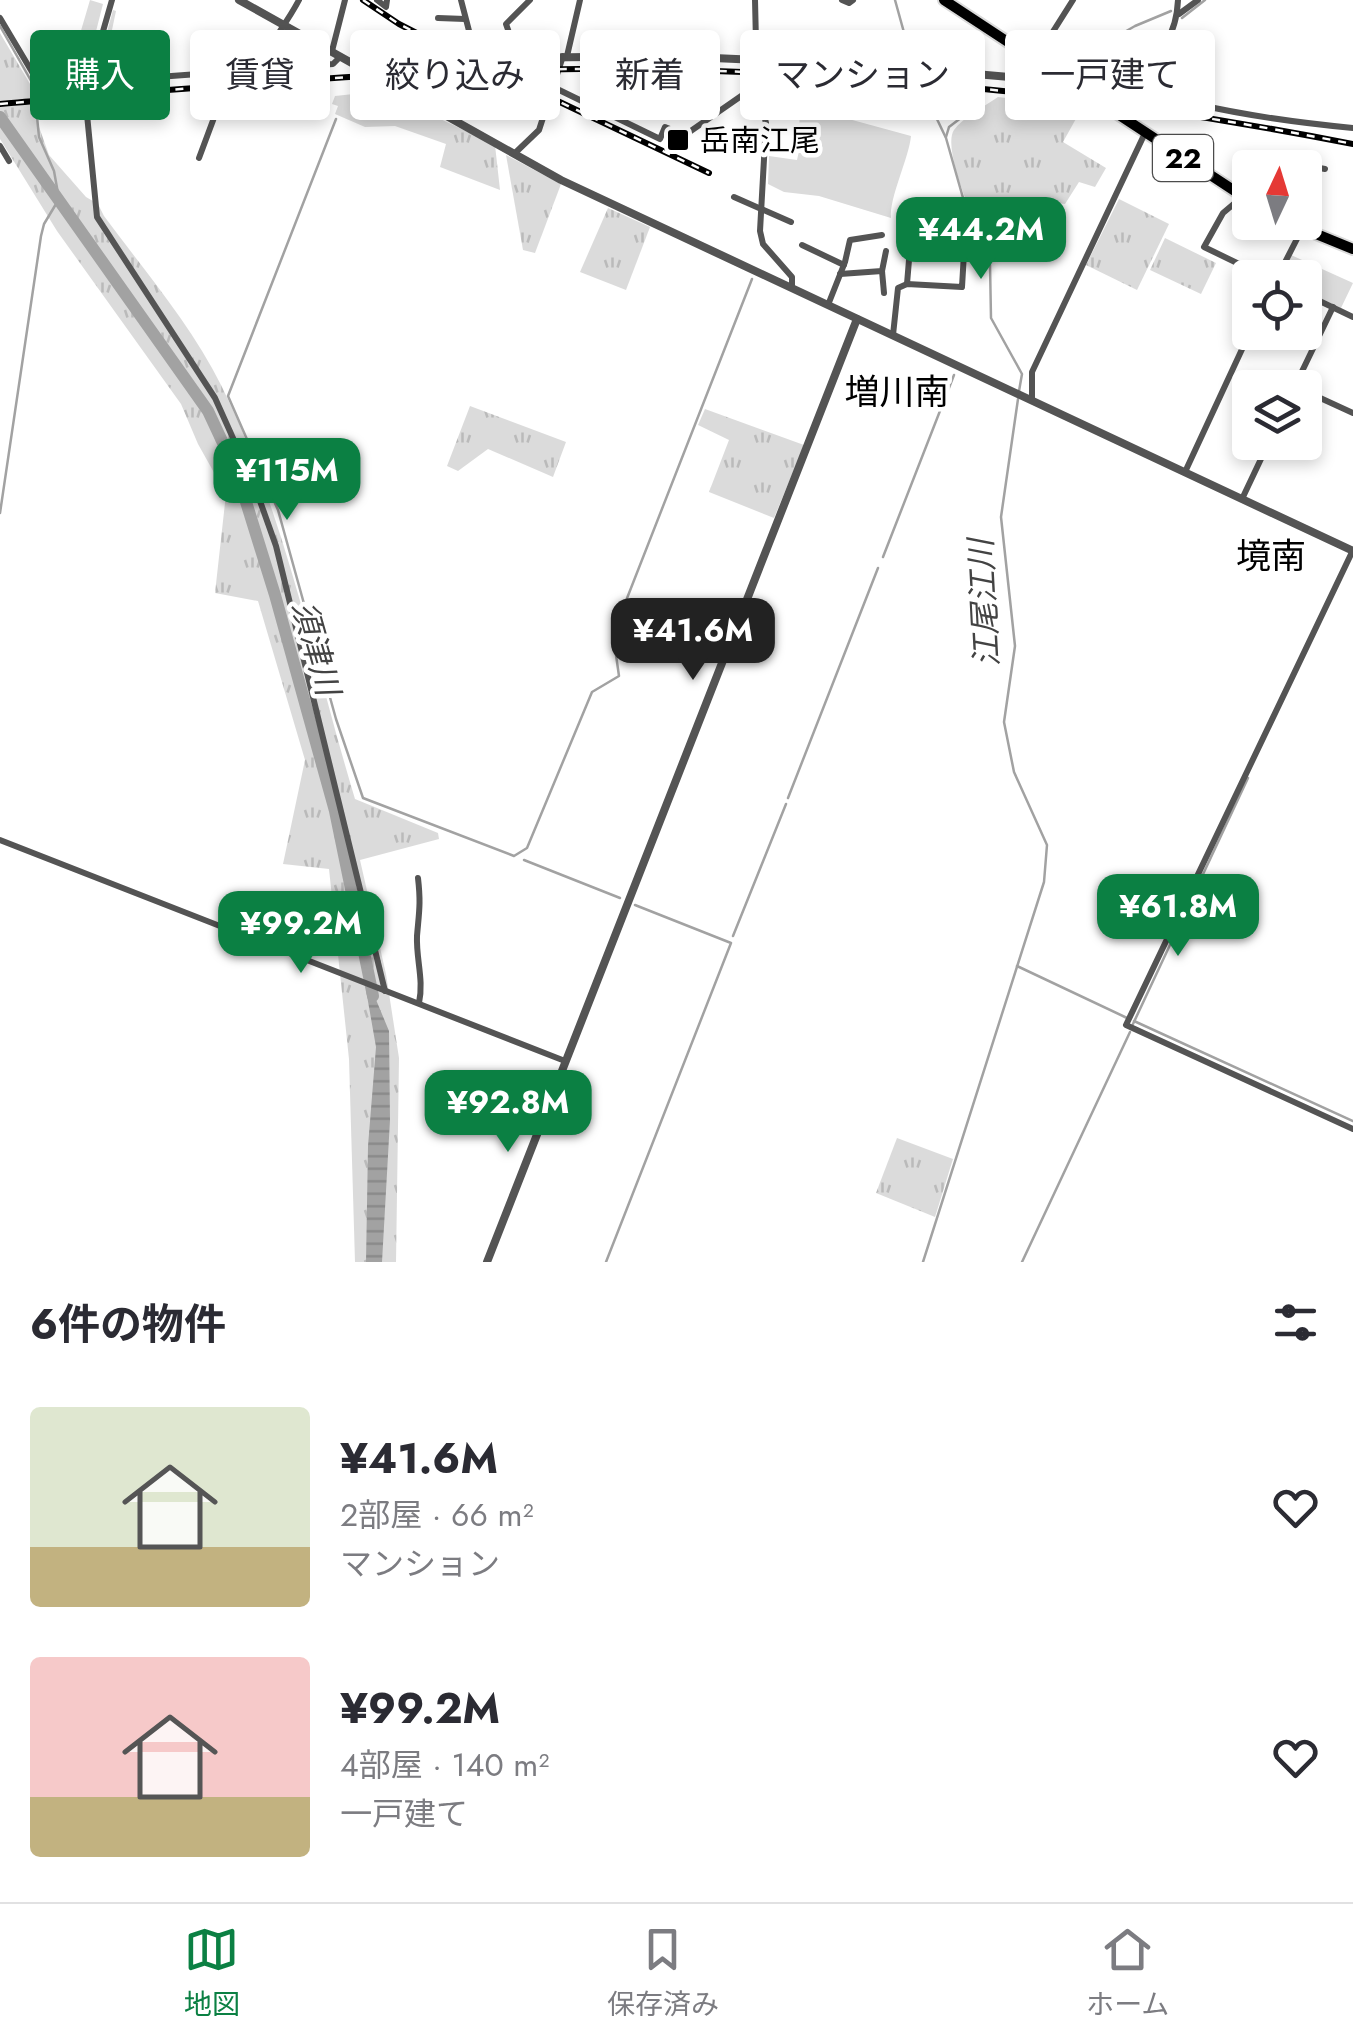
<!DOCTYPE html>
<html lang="ja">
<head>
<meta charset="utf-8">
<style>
	body { margin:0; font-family:Jost,"Noto Sans JP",sans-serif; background:#f2f2f3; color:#2b2b33; height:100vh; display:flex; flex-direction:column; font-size:38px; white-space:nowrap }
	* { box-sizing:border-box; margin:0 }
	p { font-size:32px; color:#7c7c81 }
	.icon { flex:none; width:55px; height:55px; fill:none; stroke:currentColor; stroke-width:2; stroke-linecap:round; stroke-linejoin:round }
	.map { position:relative; height:1262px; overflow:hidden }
	.sheet { display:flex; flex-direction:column; background:#fff; flex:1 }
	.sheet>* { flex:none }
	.hud { position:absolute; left:30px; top:30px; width:1295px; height:90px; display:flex; gap:20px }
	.needle { width:65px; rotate:4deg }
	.tools { position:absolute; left:1232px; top:150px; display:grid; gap:20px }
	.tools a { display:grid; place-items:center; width:90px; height:90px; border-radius:10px; background:#fff; box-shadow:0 5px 15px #0003; font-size:50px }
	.price { position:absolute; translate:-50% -85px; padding:0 22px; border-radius:20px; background:#0b8043; color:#fff; font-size:32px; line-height:65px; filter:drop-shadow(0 2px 5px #0008) }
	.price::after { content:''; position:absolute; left:50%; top:60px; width:30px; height:22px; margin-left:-15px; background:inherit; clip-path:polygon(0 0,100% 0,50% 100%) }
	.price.current { background:#222; color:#fff }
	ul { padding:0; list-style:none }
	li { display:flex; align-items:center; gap:30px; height:250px; padding:0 30px }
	li span { display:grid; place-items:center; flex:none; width:280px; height:200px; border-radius:10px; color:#555 }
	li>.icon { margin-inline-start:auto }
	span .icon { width:120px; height:120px; fill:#fffc; stroke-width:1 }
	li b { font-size:42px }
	h2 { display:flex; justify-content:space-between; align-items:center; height:120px; padding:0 30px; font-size:42px }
	.chip { padding:0 35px; border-radius:10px; background:#fff; box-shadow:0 5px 15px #0003; font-size:35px; line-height:90px }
	.chip.current { background:#0b8043; color:#fff }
	.dock { display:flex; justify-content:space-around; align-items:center; height:140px; border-top:2px solid #e1e1e2; background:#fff; font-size:28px; color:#7c7c81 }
	.dock a { display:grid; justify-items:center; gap:5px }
	.dock .current { color:#0b8043 }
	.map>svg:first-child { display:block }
</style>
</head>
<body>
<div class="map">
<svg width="1353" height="1262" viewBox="0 0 1353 1262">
	<defs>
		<pattern id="grass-tufts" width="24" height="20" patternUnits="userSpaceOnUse" patternTransform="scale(2.5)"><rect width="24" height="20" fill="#dbdbdb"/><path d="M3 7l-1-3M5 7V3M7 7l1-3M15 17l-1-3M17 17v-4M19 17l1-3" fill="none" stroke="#bababa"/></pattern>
		<pattern id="water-rules" width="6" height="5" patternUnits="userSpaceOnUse" patternTransform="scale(2.5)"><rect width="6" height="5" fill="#a2a2a2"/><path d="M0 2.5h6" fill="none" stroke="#8a8a8a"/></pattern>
	</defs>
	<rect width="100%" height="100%" fill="#fff"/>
	<g fill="url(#grass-tufts)">
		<path d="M90 0 103 4 83 82 48 84 30 58 52 48 73 45 80 34Z"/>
		<path d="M113 10 116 11 108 49 119 51V63H168V71L103 77 96 72Z"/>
		<path d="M0 33 33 89V110L49 155 86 197 98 204 104 216C143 269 192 326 221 385 286 516 313 660 355 799L438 833 439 839 360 860 386 974 399 1058 396 1262H355L349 1059 329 869 283 864 305 760 258 601 215 593 226 494 198 444 181 404 57 231 0 139Z"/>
		<path d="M382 91 495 145 500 190 440 167 446 144 395 126 365 127 335 114 338 106 332 104 335 96Z"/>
		<path d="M998 97 1082 108 1063 142 1106 168 1095 187 1079 182 1065 204 1041 201 1039 219 1017 223 1018 237 987 252C978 230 941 149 954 130 963 117 985 106 998 97Z"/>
		<path d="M506 155 561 184 535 253 523 250Z"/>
		<path d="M1119 199 1169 224 1137 290 1086 265Z"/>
		<path d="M608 208 650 227 626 290 580 272Z"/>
		<path d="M1165 238 1216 263 1201 294 1150 270Z"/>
		<path d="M1291 255 1353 283 1341 308 1305 291V278H1281Z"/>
		<path d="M470 406 566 442 553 477 488 449 458 471 447 466Z"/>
		<path d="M705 409 804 445 774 518 709 492 729 440 698 425Z"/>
		<path d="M897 1138 953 1159 935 1217 876 1193Z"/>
	</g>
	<path fill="#dbdbdb" d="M800 110 823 112 911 136C909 158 889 198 891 218L819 196 784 192 768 184 769 156 797 160 803 133 799 130Z"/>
	<path fill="url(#water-rules)" d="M366 990H372L389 1031 390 1120 382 1262H366L368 1146 376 1047Z"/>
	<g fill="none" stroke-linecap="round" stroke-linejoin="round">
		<g stroke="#a2a2a2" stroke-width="2.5">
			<path d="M895 0 913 65"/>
			<path d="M1182 18 1205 0"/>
			<path d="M0 26 34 86 39 137 54 171 59 199 44 224 41 236 0 513"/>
			<path d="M1058 70 1135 26 1171 11"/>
			<path d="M915 73 946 138 973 233 990 265 991 318 1022 374 1019 391"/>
			<path d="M336 119 228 396 278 510 336 719 363 798 514 856 527 848 592 692 619 676 613 634 752 279"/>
			<path d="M946 137 949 127 983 101"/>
			<path d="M883 557 954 375"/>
			<path d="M788 798 878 568"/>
			<path d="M524 860 620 898"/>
			<path d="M733 936 786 804"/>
			<path d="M1017 966 1127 1018"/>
			<path d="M1134 1021 1353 1121"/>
			<path d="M1133 1024 1248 778"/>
			<path d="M606 1262 731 943 635 905"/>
			<path d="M923 1262 1044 882 1047 845 1014 772 1004 722 1015 646 1001 517 1018 399"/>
			<path d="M1022 1262 1130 1032"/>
		</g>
		<path stroke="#a2a2a2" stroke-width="12" d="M0 117 208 411 237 473 275 595 335 811 373 996"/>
		<defs>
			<g id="primary">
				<path d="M944 0 1250 201"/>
				<path d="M1287 222 1353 249"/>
			</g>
		</defs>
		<use href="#primary" stroke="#dbdbdb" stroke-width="14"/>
		<g stroke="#545454" stroke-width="6">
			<path d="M112 0 85 94 97 217 215 398 255 487 276 546 385 991"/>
			<path d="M377 0 386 7 387 0"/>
			<path d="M461 0 474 50"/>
			<path d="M530 0 506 24 518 58 553 87 660 139 665 127 685 135 757 85"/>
			<path d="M755 0 757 85 766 123 760 231 763 244 792 277V287"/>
			<path d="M842 0 849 3 853 0"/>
			<path d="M1179 14 1198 0"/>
			<path d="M0 18 41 87 86 88"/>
			<path d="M438 18 465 19"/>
			<path d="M332 51 345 0"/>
			<path d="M567 56 580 0"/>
			<path d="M1035 60 1073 0"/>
			<path d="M90 82 333 64 340 57"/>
			<path d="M1135 92C1157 90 1175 99 1196 104 1248 116 1301 123 1353 128"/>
			<path d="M1118 113 1135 99V69C1164 48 1176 37 1178 0"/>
			<path d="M0 146 9 161"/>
			<path d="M514 154 539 130 563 56"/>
			<path d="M199 158 218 107 237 105 249 97C254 60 282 33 299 0"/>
			<path d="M1255 168 1263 153H1269L1302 168"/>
			<path d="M1305 184 1314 167 1325 169"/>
			<path d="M1238 194 1250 175"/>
			<path d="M734 197 791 222"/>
			<path d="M1242 197 1223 213 1204 247 1268 278"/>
			<path d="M802 245 844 265"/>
			<path d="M882 271 884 293"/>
			<path d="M840 274 882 271 886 251"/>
			<path d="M1277 278 1302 229"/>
			<path d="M907 284 910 248"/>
			<path d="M1305 294 1353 317"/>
			<path d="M828 305 845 262 850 240 882 235"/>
			<path d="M893 335 898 288 907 284 962 287 964 253 905 248"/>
			<path d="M1294 388 1333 307"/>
			<path d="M1305 391 1353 413"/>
			<path d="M1032 399V372L1145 133"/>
			<path d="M1185 472 1250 332"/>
			<path d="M1242 499 1269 442"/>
			<path d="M1353 550 1126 1025 1353 1129"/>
			<path d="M0 840 565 1061"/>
			<path d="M418 878C421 904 419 912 417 936 416 959 424 980 419 1003"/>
		</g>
		<g stroke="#545454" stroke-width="8">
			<path d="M239 0 561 180 1353 551"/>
			<path d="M366 70 380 63 449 58 474 50 506 58 669 56 873 65 1066 82"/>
			<path d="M487 1262 857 319"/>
		</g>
		<use href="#primary" stroke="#000" stroke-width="10"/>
		<defs>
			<g id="rail">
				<path d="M363 0 399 24 440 45 709 173"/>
				<path d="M0 104C193 88 387 70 580 69 840 68 1098 94 1353 144"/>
			</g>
		</defs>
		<use href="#rail" stroke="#000" stroke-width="6"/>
		<use href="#rail" stroke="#fff" stroke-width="2.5" stroke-dasharray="8" stroke-linecap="butt"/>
	</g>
	<rect fill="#000" stroke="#fff" stroke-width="4" x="666" y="128" width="24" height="24" rx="5"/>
	<g text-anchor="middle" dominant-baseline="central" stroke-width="9" stroke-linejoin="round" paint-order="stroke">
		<rect fill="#fff" stroke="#4c4c4c" stroke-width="2.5" x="1153" y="135" width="60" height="46" rx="8"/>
		<g font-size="28" font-weight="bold" fill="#000">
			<text x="1183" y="158">22</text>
		</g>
		<g font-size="30" fill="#000" stroke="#fff" text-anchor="start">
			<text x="700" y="140">岳南江尾</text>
		</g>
		<g font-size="32" font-style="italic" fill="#434343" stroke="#fff">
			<text transform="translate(984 603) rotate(-93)">江尾江川</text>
			<text transform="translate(316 648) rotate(74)">須津川</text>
		</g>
		<g font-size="35" fill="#000" stroke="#fff">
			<text x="897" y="392">増川南</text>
			<text x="1271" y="556">境南</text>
		</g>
	</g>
</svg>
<div class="tools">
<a><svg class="needle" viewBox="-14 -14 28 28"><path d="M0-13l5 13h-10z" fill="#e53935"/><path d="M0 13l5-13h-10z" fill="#7c7c81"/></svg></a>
<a><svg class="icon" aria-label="locate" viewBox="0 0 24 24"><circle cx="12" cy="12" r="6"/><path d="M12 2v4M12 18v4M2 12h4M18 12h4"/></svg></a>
<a><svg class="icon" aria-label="layers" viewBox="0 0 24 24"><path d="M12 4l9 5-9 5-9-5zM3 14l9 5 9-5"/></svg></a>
</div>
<b class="price" style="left:981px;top:282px">¥44.2M</b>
<b class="price" style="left:287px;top:523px">¥115M</b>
<b class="price current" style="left:693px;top:683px">¥41.6M</b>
<b class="price" style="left:1178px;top:959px">¥61.8M</b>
<b class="price" style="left:301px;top:976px">¥99.2M</b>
<b class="price" style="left:508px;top:1155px">¥92.8M</b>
<div class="hud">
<a class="chip current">購入</a>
<a class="chip">賃貸</a>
<a class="chip">絞り込み</a>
<a class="chip">新着</a>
<a class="chip">マンション</a>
<a class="chip">一戸建て</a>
</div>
</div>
<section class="sheet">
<h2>6件の物件<svg class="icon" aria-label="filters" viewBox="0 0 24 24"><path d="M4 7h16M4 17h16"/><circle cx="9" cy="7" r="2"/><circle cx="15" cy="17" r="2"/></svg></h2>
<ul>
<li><span style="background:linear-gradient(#dfe7d0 70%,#c2b280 0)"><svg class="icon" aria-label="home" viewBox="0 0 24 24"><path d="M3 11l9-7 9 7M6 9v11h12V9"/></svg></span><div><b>¥41.6M</b><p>2部屋 · 66 m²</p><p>マンション</p></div><svg class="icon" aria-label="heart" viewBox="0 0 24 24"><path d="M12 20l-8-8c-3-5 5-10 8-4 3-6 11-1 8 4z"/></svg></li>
<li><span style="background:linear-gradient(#f6c9c9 70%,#c2b280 0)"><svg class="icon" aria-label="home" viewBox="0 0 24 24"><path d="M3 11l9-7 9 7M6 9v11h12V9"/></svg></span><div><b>¥99.2M</b><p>4部屋 · 140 m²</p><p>一戸建て</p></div><svg class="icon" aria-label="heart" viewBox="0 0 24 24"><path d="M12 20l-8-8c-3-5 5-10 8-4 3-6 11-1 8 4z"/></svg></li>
</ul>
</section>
<nav class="dock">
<a class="current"><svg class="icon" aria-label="map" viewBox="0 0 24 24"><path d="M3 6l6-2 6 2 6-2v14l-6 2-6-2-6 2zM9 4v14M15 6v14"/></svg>地図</a>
<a><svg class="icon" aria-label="saved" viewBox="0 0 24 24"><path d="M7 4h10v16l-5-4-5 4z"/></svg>保存済み</a>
<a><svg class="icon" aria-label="home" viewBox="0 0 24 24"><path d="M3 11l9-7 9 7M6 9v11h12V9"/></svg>ホーム</a>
</nav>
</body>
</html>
